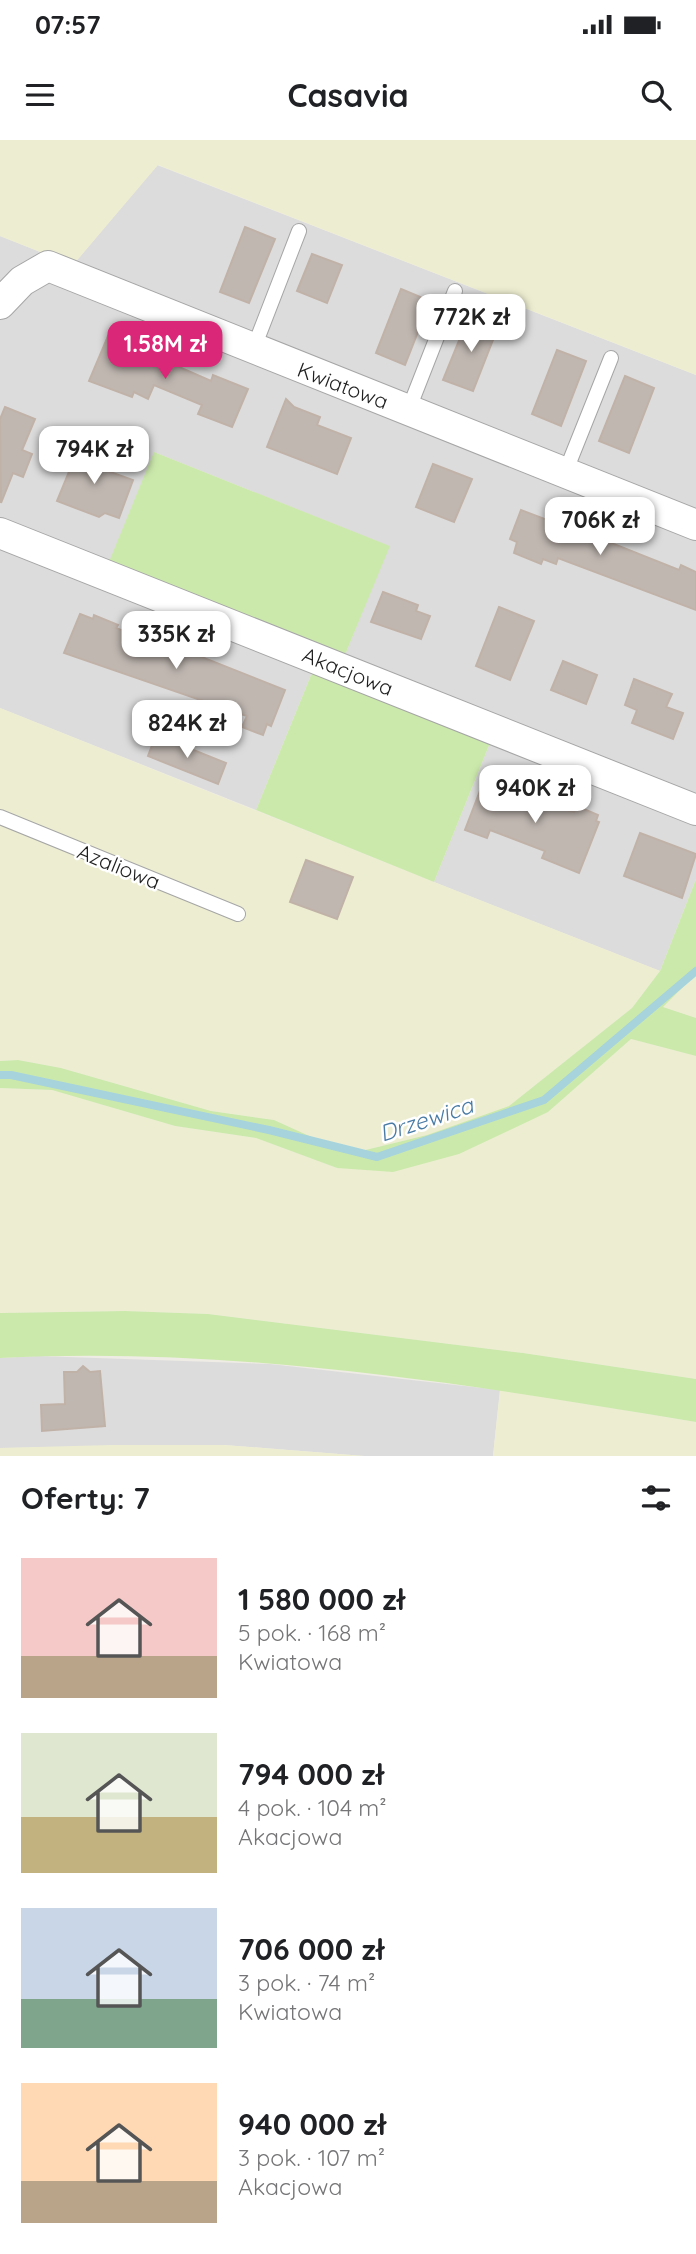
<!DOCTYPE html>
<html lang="pl">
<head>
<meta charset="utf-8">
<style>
	body { margin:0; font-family:Quicksand,sans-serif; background:#f2f2f2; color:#202124; height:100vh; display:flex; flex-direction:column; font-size:26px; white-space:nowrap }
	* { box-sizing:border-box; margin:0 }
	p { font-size:23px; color:#757577 }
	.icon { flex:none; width:38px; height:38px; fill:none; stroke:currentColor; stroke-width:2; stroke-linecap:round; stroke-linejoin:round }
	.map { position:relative; height:1316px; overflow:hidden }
	.sheet { display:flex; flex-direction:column; background:#fff; flex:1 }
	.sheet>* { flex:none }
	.price { position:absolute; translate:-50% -60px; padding:0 16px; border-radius:14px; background:#fff; color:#222; font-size:23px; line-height:46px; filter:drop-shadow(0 2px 4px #0008) }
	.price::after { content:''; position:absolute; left:50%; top:42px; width:21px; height:16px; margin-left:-10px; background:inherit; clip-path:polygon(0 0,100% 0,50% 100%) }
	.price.selected { background:#db2777; color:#fff }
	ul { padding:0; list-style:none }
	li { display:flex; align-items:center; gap:21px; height:175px; padding:0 21px }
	li span { display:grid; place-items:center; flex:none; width:196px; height:140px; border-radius:0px; color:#555 }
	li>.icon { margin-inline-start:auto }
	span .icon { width:84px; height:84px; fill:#fffc; stroke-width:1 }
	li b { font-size:30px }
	h2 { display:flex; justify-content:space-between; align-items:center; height:84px; padding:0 21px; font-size:30px }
	.status { display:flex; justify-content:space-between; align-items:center; height:49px; padding:0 35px; background:#fff; direction:ltr }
	.status svg { height:19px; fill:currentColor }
	header { display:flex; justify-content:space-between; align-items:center; height:91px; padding:0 21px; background:#fff; font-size:32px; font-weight:700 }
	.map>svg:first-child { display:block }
</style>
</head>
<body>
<div class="status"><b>07:57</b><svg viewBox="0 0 49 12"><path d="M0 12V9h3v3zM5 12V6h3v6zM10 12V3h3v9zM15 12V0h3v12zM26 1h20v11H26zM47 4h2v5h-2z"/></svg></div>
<header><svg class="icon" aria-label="menu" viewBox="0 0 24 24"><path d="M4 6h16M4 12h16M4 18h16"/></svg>Casavia<svg class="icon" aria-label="search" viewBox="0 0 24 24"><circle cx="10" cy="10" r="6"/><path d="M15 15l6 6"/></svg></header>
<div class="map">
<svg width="696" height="1316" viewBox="0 0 696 1316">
	<rect width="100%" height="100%" fill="#efece5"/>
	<g fill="#dddcdc">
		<path d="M157 25 696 235V739L660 831 434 742 496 588 340 527 389 406 154 312 318 518 256 670 0 568V96L73 125Z"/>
		<path d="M38 1216 270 1224 500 1250 493 1316H364L224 1305 0 1308V1218Z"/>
	</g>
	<g fill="#edeed1">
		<path d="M0 0H696V235L158 25 73 125 0 96Z"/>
		<path d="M0 568 434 742 660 831 632 868 509 966 427 995 349 1014 274 980 211 971 61 928 18 920 0 921Z"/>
		<path d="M696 834V878L663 867Z"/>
		<path d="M631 899 696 916V1239L523 1213 208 1174 125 1171 0 1173V948L52 950 175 986 256 998 337 1028 548 972Z"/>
		<path d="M500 1250 696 1282V1316H493Z"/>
		<path d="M112 1305H224L364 1316H0V1308Z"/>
	</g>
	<g fill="#cce9ac">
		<path d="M154 312 390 406 340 527 496 588 434 742 256 670 318 518 104 434Z"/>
		<path d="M696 739V834L663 867 696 878V916L631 899 548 972 459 1014 393 1032 337 1028 256 998 175 986 52 950 0 948V921L18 920 61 928 211 971 274 980 349 1014 427 995 509 966 632 868 660 831Z"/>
		<path d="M125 1171 208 1174 523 1213 696 1239V1282C467 1244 233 1206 0 1218V1173Z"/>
	</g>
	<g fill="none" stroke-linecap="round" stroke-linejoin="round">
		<path stroke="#a6d3dc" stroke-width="8" d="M0 935H11L269 990 377 1017 544 960 696 831"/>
	</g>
	<g fill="#c0b7b1" stroke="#c1b2a8" stroke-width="2">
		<path d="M245 87 275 99 249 163 220 152Z"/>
		<path d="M312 114 342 125 327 163 297 151Z"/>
		<path d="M401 149 430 161 405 225 376 213Z"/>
		<path d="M469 176 498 187 473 251 443 240Z"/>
		<path d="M108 196 211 241 213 235 248 249 232 287 198 274 202 265 154 245 148 259 134 252 132 257 89 241Z"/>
		<path d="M557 210 586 221 561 286 532 274Z"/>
		<path d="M625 236 654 248 629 313 599 301Z"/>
		<path d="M286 259 294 267 320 277 317 285 351 298 337 334 267 307Z"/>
		<path d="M5 267 35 279 22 310 32 314 23 337 13 333 1 363 0 279Z"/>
		<path d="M80 305 104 314 99 328 133 340 119 378 105 373 99 377 57 361Z"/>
		<path d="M433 324 472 339 454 382 416 367Z"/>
		<path d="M552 369 574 378 571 387 679 430 681 425 696 432V470L558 418 556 424 543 419 541 424 514 413 517 402 510 399 521 370 547 380Z"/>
		<path d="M383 452 418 465 416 471 430 476 421 499 371 482Z"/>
		<path d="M499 467 534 481 510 540 476 526Z"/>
		<path d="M80 474 93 479 94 475 118 485 116 488 172 511 174 506 285 550 271 586 267 584 263 595 242 587 247 576 64 513Z"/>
		<path d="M563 521 597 535 586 564 551 550Z"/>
		<path d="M634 539 672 554 666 567 683 573 673 599 632 583 637 570 625 565Z"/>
		<path d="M156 595 226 623 218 644 148 616Z"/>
		<path d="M483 643 504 651 506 646 562 669 574 672 577 666 598 675 596 681 599 682 579 733 542 718 545 711 490 690 487 698 465 690Z"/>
		<path d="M640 693 696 714 682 758 624 736Z"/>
		<path d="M306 720 353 737 337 779 290 762Z"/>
		<path d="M83 1226 90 1232 100 1231 105 1286 42 1291 41 1265 65 1264 64 1232H77Z"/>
	</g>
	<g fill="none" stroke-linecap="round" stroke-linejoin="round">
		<defs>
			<g id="service">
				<path d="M253 210 299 91"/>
				<path d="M408 271 455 151"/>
				<path d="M565 333 611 218"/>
				<path d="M0 677 238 774"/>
			</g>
			<g id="minor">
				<path d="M0 164 22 141 48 126 696 385"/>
				<path d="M0 393 696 670"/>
			</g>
		</defs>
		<use href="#service" stroke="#a6a6a6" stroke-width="16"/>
		<use href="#minor" stroke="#a6a6a6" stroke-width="32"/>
		<use href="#service" stroke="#fff" stroke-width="14"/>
		<use href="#minor" stroke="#fff" stroke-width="30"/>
	</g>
	<g text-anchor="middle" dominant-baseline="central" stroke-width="5" stroke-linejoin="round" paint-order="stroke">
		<g font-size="21" fill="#1f1f1f" stroke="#fff">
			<text transform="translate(343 245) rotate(21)">Kwiatowa</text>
			<text transform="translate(348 531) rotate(22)">Akacjowa</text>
			<text transform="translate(119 726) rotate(22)">Azaliowa</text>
		</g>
		<g font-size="23" font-style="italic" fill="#497ba5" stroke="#fff">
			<text transform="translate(426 979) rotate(-18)">Drzewica</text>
		</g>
	</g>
</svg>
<b class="price" style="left:471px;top:214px">772K zł</b>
<b class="price selected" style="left:165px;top:241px">1.58M zł</b>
<b class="price" style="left:94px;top:346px">794K zł</b>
<b class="price" style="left:600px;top:417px">706K zł</b>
<b class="price" style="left:176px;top:531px">335K zł</b>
<b class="price" style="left:187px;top:620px">824K zł</b>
<b class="price" style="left:535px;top:685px">940K zł</b>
</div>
<section class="sheet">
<h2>Oferty: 7<svg class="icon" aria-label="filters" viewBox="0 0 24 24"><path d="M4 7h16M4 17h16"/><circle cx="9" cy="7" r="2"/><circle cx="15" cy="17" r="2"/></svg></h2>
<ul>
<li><span style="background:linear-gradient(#f6c9c9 70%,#b9a48a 0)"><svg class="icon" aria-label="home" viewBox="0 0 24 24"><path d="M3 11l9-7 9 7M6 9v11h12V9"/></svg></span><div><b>1 580 000 zł</b><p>5 pok. · 168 m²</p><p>Kwiatowa</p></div></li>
<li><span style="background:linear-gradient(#dfe7d0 60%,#c2b280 0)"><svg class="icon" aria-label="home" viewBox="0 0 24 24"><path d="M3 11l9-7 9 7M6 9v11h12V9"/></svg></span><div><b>794 000 zł</b><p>4 pok. · 104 m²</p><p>Akacjowa</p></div></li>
<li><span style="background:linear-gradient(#c9d6e8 65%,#7fa58c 0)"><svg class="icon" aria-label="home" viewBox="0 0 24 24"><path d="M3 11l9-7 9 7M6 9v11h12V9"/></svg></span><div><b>706 000 zł</b><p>3 pok. · 74 m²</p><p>Kwiatowa</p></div></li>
<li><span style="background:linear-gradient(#ffd9b3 70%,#b9a48a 0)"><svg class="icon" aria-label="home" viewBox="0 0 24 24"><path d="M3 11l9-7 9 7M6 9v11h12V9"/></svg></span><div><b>940 000 zł</b><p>3 pok. · 107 m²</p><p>Akacjowa</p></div></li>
</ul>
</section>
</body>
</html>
